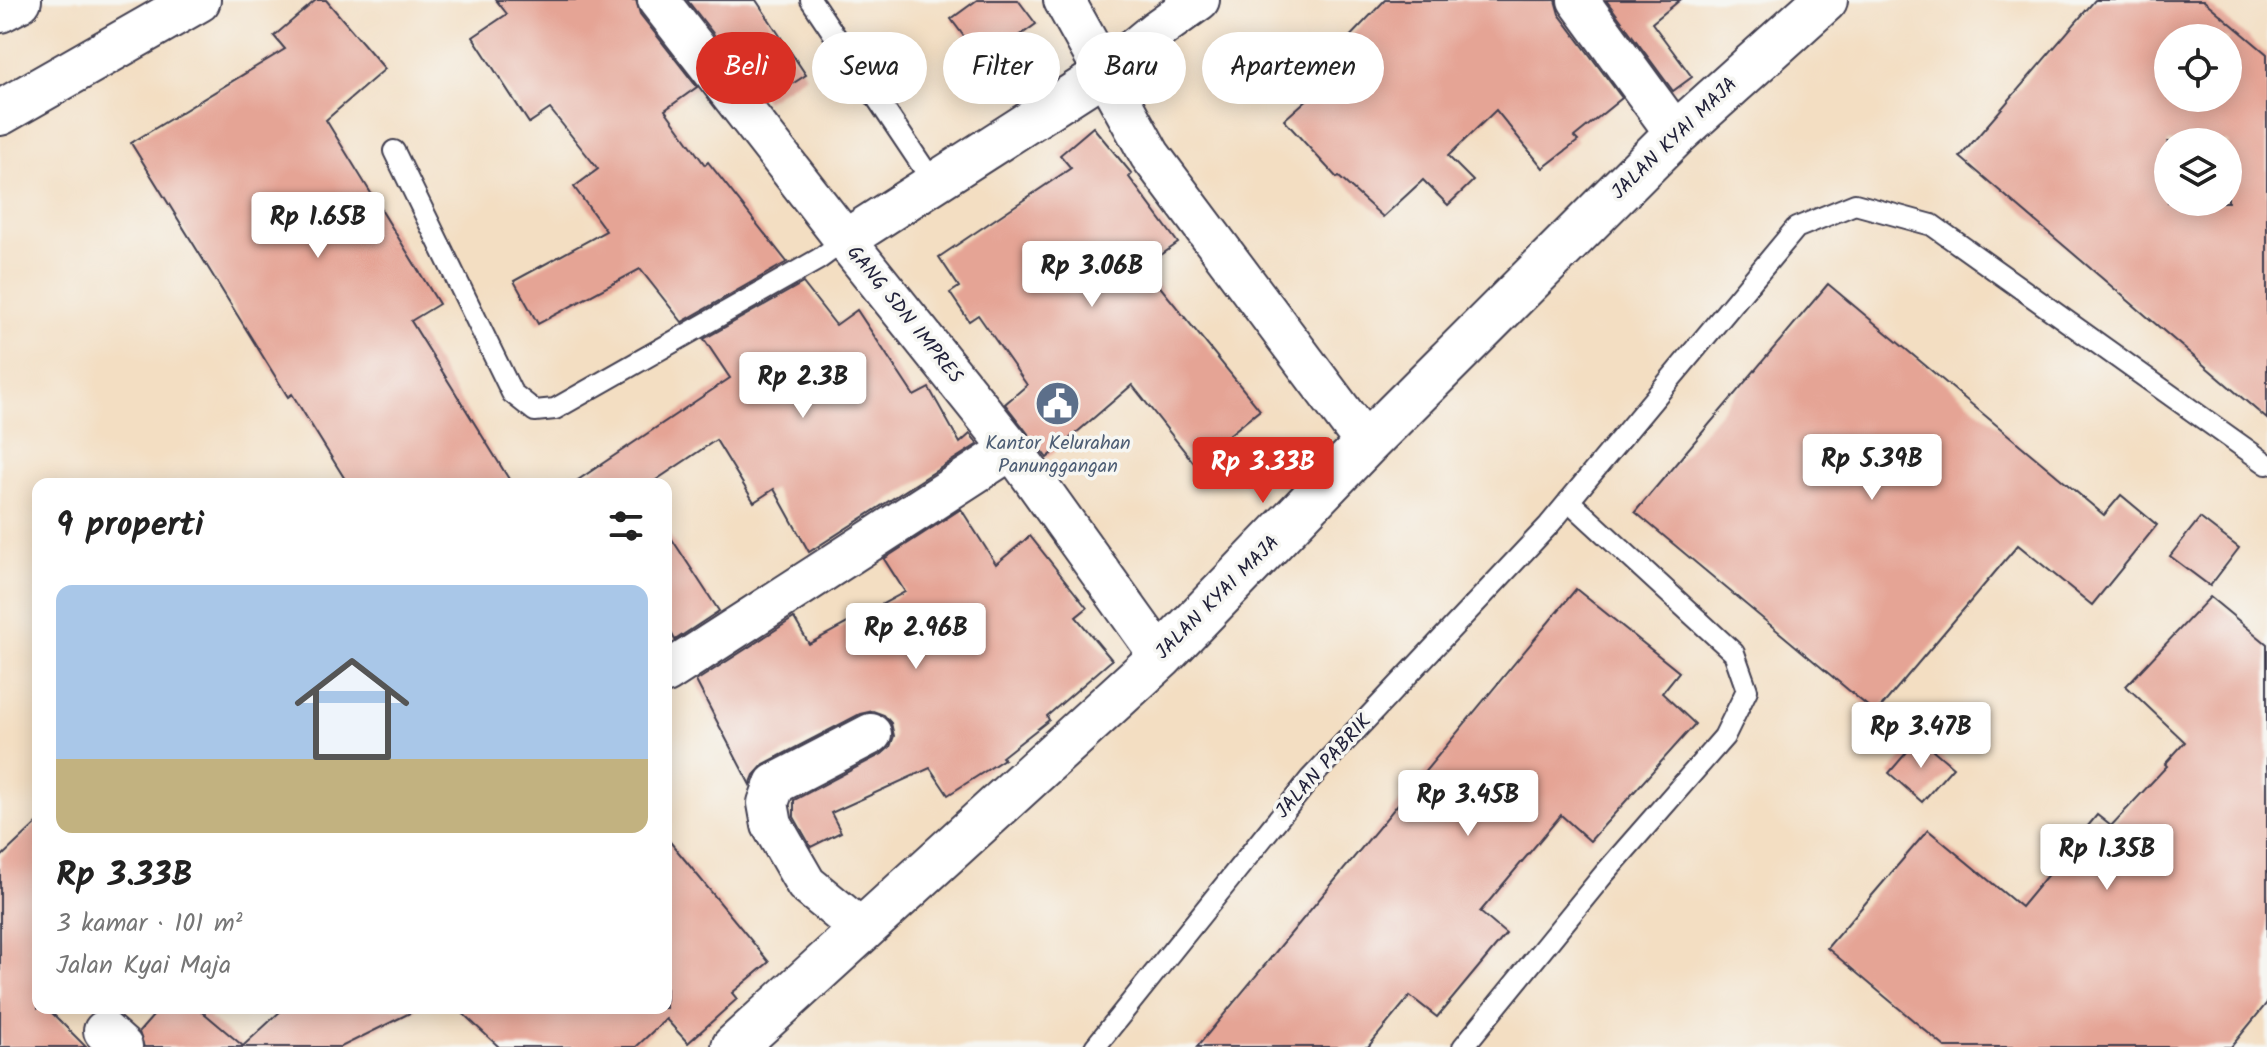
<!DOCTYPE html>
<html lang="id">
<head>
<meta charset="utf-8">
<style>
	body { margin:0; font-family:Kalam,sans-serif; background:#f6f6f6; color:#222; height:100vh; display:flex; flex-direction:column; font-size:30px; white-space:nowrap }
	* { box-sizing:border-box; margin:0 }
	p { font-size:26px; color:#767676 }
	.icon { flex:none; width:44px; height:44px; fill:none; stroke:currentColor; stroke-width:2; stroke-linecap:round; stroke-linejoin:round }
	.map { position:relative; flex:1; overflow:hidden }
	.drawer { position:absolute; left:32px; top:478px; width:640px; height:536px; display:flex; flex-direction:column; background:#fff; border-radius:16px; box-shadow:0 4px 20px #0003 }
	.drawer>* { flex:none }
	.hud { position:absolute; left:696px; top:32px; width:760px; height:72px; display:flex; gap:16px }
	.fabs { position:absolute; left:2154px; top:24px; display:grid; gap:16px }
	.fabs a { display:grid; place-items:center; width:88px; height:88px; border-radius:50%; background:#fff; box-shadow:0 4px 20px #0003; font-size:40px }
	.price { position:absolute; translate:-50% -68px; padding:0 18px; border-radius:8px; background:#fff; color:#222; font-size:26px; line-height:52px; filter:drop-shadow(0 2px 4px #0008) }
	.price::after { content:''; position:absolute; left:50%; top:48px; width:24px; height:18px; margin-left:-12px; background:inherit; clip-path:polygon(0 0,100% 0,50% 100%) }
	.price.on { background:#d93025; color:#fff }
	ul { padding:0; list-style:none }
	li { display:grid; align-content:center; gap:16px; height:424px; padding:0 24px }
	li span { display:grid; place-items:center; height:248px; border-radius:16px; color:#555 }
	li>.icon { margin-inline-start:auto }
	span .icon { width:144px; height:144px; fill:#fffc; stroke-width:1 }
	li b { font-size:34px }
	h2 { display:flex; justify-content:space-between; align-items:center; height:96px; padding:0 24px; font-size:34px }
	.chip { padding:0 28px; border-radius:36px; background:#fff; box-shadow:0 4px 20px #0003; font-size:28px; line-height:72px }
	.chip.on { background:#d93025; color:#fff }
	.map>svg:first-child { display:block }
</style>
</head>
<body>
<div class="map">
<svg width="2267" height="1047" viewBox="0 0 2267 1047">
	<rect width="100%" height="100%" fill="#f6f6f2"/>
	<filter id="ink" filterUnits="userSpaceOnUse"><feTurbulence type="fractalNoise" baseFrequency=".0125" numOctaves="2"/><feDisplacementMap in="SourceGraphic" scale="16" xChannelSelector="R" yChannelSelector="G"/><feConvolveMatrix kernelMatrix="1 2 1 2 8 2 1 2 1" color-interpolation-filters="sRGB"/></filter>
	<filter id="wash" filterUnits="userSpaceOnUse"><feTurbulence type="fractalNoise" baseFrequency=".006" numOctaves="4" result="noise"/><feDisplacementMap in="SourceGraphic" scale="32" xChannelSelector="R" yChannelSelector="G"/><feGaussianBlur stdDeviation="1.8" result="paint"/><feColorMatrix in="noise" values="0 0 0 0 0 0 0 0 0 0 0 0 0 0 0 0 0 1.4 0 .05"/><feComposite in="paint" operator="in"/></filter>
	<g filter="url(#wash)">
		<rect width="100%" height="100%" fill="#f3dec2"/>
		<g id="blocks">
			<g fill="#e5a495" fill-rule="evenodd">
				<path d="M316 0H326L385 69 326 120 439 304 411 321 512 484H348L292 394 288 397 131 143 285 49 274 36Z"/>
				<path d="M496 0H636L640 14 697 87 665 110 705 165 708 162 787 262 682 322 640 269 538 324 514 281 606 231 574 187 598 169 550 109 529 123 473 37 507 14Z"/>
				<path d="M687 0H756L806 75 766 101Z"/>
				<path d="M977 0H1018L1036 24 983 62 951 19Z"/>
				<path d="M1385 0H1555L1559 14 1622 98 1574 137 1578 141 1543 168 1496 110 1448 156 1473 181 1448 205 1423 180 1383 217 1339 177 1337 178 1284 120 1329 80 1318 70Z"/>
				<path d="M1606 0H1680L1652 23 1692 77 1673 91Z"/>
				<path d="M2095 0H2203L2267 54V419L1960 157ZM2168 38H2228V98H2168ZM2168 142H2228V202H2168Z"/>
				<path d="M1093 127 1132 174 1129 177 1178 243 1144 267 1260 410 1194 463 1132 385 1047 458 1005 404 1027 385 978 315 969 321 950 293 959 287 939 257 1071 168 1060 155Z"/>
				<path d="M803 283 836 325 857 310 914 396 929 388 960 443 970 434 978 444 809 552 774 489 754 502 716 440 650 484H572L730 378 704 339Z"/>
				<path d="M1828 284 2104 515 2121 495 2157 525 2092 605 2018 545 1876 713 1635 512Z"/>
				<path d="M961 509 996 564 1030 536 1087 608 1076 617 1112 660 1047 716 1049 720 1002 757 1004 759 948 795 930 768 831 813 841 832 811 847 794 817V800L882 754 890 747 894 736 891 723 884 715 873 711 860 714 764 764 754 775 750 785 696 681 794 618 809 644 905 592 884 559Z"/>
				<path d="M2200 518 2239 548 2210 586 2170 556Z"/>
				<path d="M666 530 719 611 675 640 666 623Z"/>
				<path d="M1576 589 1679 672 1662 693 1695 724 1590 841 1561 815 1480 912 1506 934 1437 1017 1410 996 1368 1047H1197Z"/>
				<path d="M2210 597 2267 644V1003L2231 1047H1945L1827 948 1928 830 2021 907 2097 815 2111 826 2167 766 2165 764 2185 742 2126 686Z"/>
				<path d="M1919 738 1953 767 1922 802 1889 773Z"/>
				<path d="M38 822V1008H47L86 1047H0V858Z"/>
				<path d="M666 837 769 962 732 993 737 999 688 1043 666 1019 636 1047H499L457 1008H666Z"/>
				<path d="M160 1008H198L243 1046 284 1008H420L341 1047H144L139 1032Z"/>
			</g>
		</g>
	</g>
	<g filter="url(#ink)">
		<use href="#blocks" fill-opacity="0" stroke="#413e4f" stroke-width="2"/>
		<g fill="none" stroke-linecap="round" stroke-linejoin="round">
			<defs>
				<g id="service">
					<path d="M811 0 933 182"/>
					<path d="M394 151 512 393 535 411 555 409 819 259 845 240"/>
					<path d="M1095 1047 1310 779 1549 525 1796 228 1855 204 1932 225 2267 464"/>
					<path d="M1463 1047 1604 874 1724 737 1747 690 1734 653 1569 501"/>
				</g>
				<g id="minor">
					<path d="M658 0 845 240"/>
					<path d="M1064 0 1150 155 1366 444"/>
					<path d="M1578 0 1676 134"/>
					<path d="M1161 657 1012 449 845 240 1105 73 1157 30 1199 0"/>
					<path d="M666 673 1012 449"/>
					<path d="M862 930 806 884 772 825 768 803 775 784 871 734"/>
					<path d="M104 1031 122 1047"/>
				</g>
				<path id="secondary" d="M734 1047 1161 657 1366 444 1676 134 1825 0"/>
				<g id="motorway">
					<path d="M0 10 19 0"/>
					<path d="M0 113 198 0"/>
				</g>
			</defs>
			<use href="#service" stroke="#413e4f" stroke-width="24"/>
			<use href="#minor" stroke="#413e4f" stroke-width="44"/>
			<use href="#secondary" stroke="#413e4f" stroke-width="48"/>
			<use href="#motorway" stroke="#413e4f" stroke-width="48"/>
			<use href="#service" stroke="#fff" stroke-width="20"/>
			<use href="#minor" stroke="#fff" stroke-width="40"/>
			<use href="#secondary" stroke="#fff" stroke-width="44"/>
			<use href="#motorway" stroke="#fff" stroke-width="44"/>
		</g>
	</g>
	<defs>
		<symbol id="civic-disc" viewBox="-11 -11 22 22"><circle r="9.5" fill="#5c6f8a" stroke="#f6f6f2"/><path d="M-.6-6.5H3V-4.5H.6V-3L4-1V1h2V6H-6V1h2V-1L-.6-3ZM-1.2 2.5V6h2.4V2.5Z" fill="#fff"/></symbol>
	</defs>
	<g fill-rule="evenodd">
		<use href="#civic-disc" x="1032" y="378" width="51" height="51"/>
	</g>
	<g text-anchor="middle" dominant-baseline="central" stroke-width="7" stroke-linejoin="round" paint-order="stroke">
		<g font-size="20" fill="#22223b" stroke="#f6f6f2">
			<text transform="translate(1675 139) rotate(-44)">JALAN KYAI MAJA</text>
			<text transform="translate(904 315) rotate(51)">GANG SDN IMPRES</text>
			<text transform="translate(1218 598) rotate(-45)">JALAN KYAI MAJA</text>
			<text transform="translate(1324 767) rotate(-48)">JALAN PABRIK</text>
		</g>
		<g font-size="20" fill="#4e5e75" stroke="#f6f6f2">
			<text x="1058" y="444">Kantor Kelurahan<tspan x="1058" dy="23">Panunggangan</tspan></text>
		</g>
	</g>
</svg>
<div class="fabs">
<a><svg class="icon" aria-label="locate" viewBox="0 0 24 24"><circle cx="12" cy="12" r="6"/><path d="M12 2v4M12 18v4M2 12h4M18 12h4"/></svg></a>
<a><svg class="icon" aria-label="layers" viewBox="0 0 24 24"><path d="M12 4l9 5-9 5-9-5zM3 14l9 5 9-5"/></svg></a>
</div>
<b class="price" style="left:318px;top:260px">Rp 1.65B</b>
<b class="price" style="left:1092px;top:309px">Rp 3.06B</b>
<b class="price" style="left:803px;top:420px">Rp 2.3B</b>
<b class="price" style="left:1872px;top:502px">Rp 5.39B</b>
<b class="price on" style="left:1263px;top:505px">Rp 3.33B</b>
<b class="price" style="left:916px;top:671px">Rp 2.96B</b>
<b class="price" style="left:1921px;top:770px">Rp 3.47B</b>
<b class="price" style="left:1468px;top:838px">Rp 3.45B</b>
<b class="price" style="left:2107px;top:892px">Rp 1.35B</b>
<div class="hud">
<a class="chip on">Beli</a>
<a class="chip">Sewa</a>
<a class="chip">Filter</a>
<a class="chip">Baru</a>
<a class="chip">Apartemen</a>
</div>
<section class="drawer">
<h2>9 properti<svg class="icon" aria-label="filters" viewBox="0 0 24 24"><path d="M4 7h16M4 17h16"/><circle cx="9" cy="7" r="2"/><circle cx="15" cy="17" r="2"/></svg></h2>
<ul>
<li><span style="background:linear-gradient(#a9c7e8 70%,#c2b280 0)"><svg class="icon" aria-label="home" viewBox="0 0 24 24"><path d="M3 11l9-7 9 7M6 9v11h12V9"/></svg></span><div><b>Rp 3.33B</b><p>3 kamar · 101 m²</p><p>Jalan Kyai Maja</p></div></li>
</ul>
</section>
</div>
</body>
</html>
